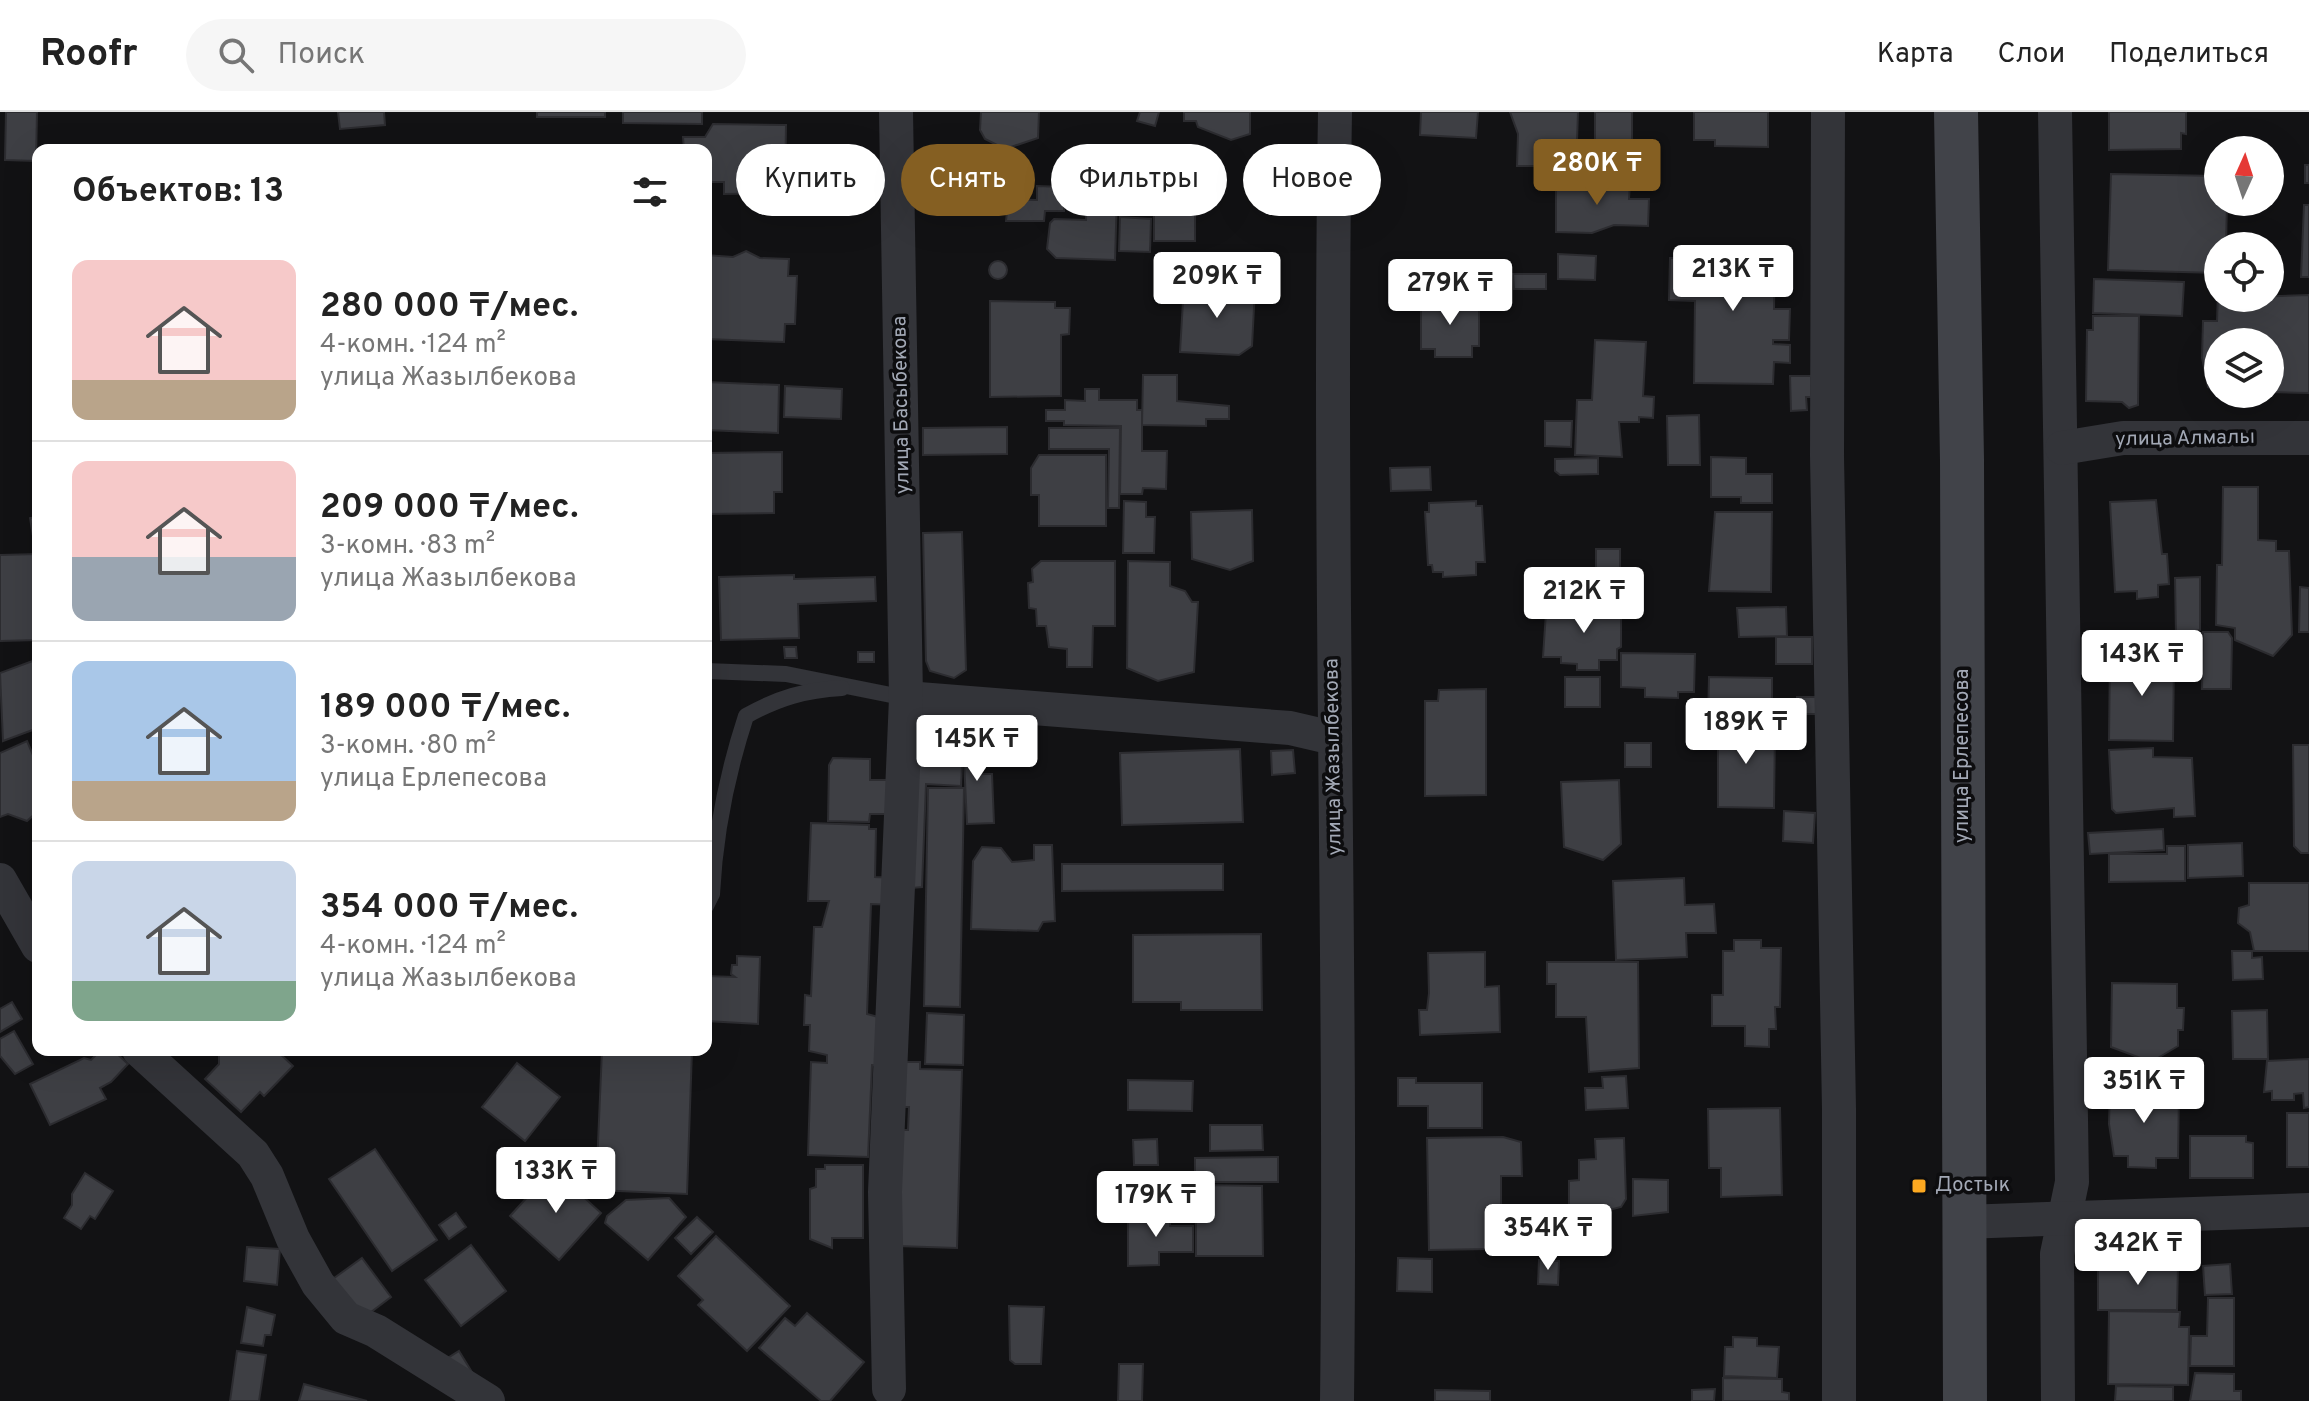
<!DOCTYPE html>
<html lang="ru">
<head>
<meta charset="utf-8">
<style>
	body { margin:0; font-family:Overpass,sans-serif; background:#f6f6f6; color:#222; height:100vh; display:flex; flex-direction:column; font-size:30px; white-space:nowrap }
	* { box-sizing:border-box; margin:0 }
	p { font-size:26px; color:#767676 }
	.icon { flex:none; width:44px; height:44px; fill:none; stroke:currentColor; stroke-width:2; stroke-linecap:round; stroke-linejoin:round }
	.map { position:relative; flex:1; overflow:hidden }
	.drawer { position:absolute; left:32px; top:32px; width:680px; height:912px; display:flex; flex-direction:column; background:#fff; border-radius:16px; box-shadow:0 8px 32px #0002 }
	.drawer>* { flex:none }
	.top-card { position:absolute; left:736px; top:32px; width:760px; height:72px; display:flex; gap:16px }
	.needle { width:52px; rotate:3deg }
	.fabs { position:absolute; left:2204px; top:24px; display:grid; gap:16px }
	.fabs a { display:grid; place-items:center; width:80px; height:80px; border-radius:50%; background:#fff; box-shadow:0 8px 32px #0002; font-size:40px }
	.price { position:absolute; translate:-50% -68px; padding:0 18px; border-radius:8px; background:#fff; color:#222; font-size:26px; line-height:52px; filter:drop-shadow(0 2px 4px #0008) }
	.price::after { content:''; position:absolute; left:50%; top:48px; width:24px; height:18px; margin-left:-12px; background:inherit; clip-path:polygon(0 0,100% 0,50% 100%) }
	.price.current { background:#855f22; color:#fff }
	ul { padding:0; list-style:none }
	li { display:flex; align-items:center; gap:24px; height:200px; padding:0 40px }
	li+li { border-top:2px solid #e0e0e0 }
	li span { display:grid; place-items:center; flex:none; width:224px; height:160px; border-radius:16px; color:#555 }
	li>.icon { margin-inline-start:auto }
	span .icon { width:96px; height:96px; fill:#fffc; stroke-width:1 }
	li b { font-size:34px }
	h2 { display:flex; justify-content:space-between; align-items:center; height:96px; padding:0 40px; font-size:34px }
	.chip { padding:0 28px; border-radius:36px; background:#fff; box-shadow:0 8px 32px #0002; font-size:28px; line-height:72px }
	.chip.current { background:#855f22; color:#fff }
	header { display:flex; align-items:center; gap:48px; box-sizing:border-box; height:112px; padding:0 40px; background:#fff; border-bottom:2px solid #e0e0e0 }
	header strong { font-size:38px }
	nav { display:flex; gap:44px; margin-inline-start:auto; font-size:28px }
	.search { width:560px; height:72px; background:#f6f6f6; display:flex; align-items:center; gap:20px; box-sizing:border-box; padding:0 28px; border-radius:44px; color:#767676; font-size:30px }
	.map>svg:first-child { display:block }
</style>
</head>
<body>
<header>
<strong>Roofr</strong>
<div class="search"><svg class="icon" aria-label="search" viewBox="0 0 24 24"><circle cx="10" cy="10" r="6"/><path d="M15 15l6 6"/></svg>Поиск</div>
<nav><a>Карта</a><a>Слои</a><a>Поделиться</a></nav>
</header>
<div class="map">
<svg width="2309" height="1289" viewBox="0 0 2309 1289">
	<rect width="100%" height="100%" fill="#121214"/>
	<g fill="#3e3f44" stroke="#2c2c30" stroke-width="2">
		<path d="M6 0H37L36 49 5 48Z"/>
		<path d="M338 0H384L385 13 340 17Z"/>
		<rect x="537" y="0" width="68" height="5"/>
		<path d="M623 0H702V12L623 11Z"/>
		<path d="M981 0H1039L1038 26 1005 37 985 27 980 18Z"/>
		<path d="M1140 0H1159L1155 14 1137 9Z"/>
		<path d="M1184 0H1250V22L1231 28 1198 15 1196 9H1184Z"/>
		<path d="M1421 0H1478L1476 26 1420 23Z"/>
		<path d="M1510 0H1578L1576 59 1573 64 1553 66 1534 54H1517L1518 22Z"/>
		<path d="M1595 0H1632V45L1615 46V70H1595Z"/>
		<path d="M1694 0H1768V35L1715 34V28H1694Z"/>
		<path d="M2109 0H2186V22L2181 21V37L2109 38Z"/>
		<path d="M713 12 786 13 785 71 778 81 724 82V70H708L706 38H684L683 25H705Z"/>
		<rect x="2305" y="53" width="4" height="18"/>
		<path d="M2111 62 2218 64V90H2227L2226 134H2218V161L2108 158Z"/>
		<path d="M1122 68 1189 69 1188 96H1195V129H1154V100H1122Z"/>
		<path d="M1556 70 1630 71 1629 87H1649L1648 114 1614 113 1592 121 1556 120Z"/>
		<path d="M1037 74 1064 75V99H1045L1044 109H1006L1007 100H997L998 87 1037 88Z"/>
		<path d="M1087 83 1117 84 1115 148 1056 146 1047 137 1050 111 1054 107 1086 108Z"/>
		<path d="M2304 93H2309V165H2301Z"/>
		<path d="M1120 105 1151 107 1150 140 1119 139Z"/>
		<path d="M1693 135 1775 136 1774 197H1790L1789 228H1773V232L1790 233V251L1774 250 1773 272 1694 271 1695 189 1669 188 1670 146H1693Z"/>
		<path d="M746 139 760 146 789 147 788 164H797L795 212H785L784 230 706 227V143L733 145Z"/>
		<path d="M1558 142 1596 144 1595 168 1558 167Z"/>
		<circle cx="998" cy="158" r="9"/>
		<path d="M1504 152 1505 180 1423 182V153Z"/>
		<path d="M1513 162H1546V177H1514Z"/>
		<path d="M2094 167 2184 170 2182 204 2093 201Z"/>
		<path d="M1184 172 1255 176 1252 234 1239 243 1180 240Z"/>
		<path d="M2218 181V186L2309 183V281L2270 280V230H2218V279L2208 275 2202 246 2203 209H2217Z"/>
		<path d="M1447 182H1462V190H1479V234H1472V245H1435V237H1421V189H1448Z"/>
		<path d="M990 189 1055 190V196H1070L1069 222 1061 223V284L990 285Z"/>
		<path d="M2093 204H2139L2138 293 2129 296 2122 290 2086 289 2087 218H2093Z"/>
		<path d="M1595 228 1646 230 1643 284 1654 285 1653 306 1639 305V310H1619L1622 345 1575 343 1577 288H1592Z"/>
		<path d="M1143 263H1177V289L1229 294V307H1206V314L1142 313Z"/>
		<path d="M1790 264H1811V285H1806L1807 298 1791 299Z"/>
		<path d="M706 270 779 273 778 321 706 318Z"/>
		<path d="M785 274 842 277 841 307 784 305Z"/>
		<path d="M1085 277H1099V288H1137V298H1142V339H1167L1166 377 1143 376 1142 382H1120L1121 314 1064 313V309H1046V298H1065V288L1085 289Z"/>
		<path d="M1699 303 1700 353H1668L1667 304Z"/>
		<path d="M1545 309H1572L1571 335 1545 334Z"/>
		<path d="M1007 315V342L923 343V316Z"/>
		<path d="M1049 316H1120L1119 396H1108L1109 337H1049Z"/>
		<path d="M782 340V380H774V401L706 402V341Z"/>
		<path d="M1039 343H1106V414H1039V383H1031V356Z"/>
		<path d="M1711 345 1746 346V362H1772V391H1741V385H1711Z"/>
		<path d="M1598 346V362L1560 363 1555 359V347Z"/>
		<path d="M1430 355 1431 378 1391 379 1390 356Z"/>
		<path d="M2223 375H2258V428L2276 429V439H2289L2292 523 2273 544 2235 528V516L2216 513 2217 453H2222Z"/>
		<path d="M2156 388 2162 442H2167L2169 472 2158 473V485L2137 487V479L2115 480 2110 390Z"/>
		<path d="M1124 389 1146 390V405H1155L1154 441H1123Z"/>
		<path d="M1476 389V394H1482L1485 450H1476V463L1443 465V460H1433L1432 453H1428L1425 400H1429V391Z"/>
		<path d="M1252 398 1253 449 1230 458 1192 447 1191 400Z"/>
		<path d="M1715 400H1772L1771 480 1709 479Z"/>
		<path d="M38 405V429L34 430 30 406Z"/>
		<path d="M962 420 966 558 954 566 930 559 926 549 923 421Z"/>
		<path d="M1596 437H1620V463L1599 468 1596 463Z"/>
		<path d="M38 442V528L0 529V443Z"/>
		<path d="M1041 449H1115V514H1093L1092 555H1067V537L1049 535 1046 514H1037L1036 497 1029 496 1028 471 1033 470 1032 457Z"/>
		<path d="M1128 449 1170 450V474L1185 479 1192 490H1198L1194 560 1158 569 1127 556Z"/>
		<path d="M794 463V467L875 465 876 489 798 492 799 526 721 528 719 465Z"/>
		<path d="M2200 465V518L2176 523 2175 466Z"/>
		<path d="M2300 475 2309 476V520H2299Z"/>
		<path d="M1594 489 1621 490V535L1617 537V548H1599V558H1577V552L1561 551V545H1543L1546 500 1594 499Z"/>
		<path d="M1786 495 1787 524 1739 525 1737 496Z"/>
		<path d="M2203 520H2228L2232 526 2231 577H2202Z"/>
		<rect x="1776" y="525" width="36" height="27"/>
		<path d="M784 535H796L797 546H785Z"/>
		<rect x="858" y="540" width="16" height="10"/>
		<path d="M1621 541 1695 542 1694 580H1678V586L1645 585V576L1621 575Z"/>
		<path d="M2110 544H2174L2173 629 2109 628Z"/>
		<path d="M38 547V616L3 629 0 561Z"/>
		<rect x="1565" y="565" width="35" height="30"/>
		<path d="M1709 565 1772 566V609L1708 607Z"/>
		<path d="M1486 577V683L1425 684V589H1438L1439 578Z"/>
		<rect x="1797" y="585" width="20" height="17"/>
		<path d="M706 609H710L706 709Z"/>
		<path d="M1734 609 1775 615 1774 696 1718 695V615L1734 616Z"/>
		<path d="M986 624V641L980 642 981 662H992L994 711 967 712 963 626Z"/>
		<path d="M27 629 38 655V699L27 709 8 702 0 705V641Z"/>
		<path d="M918 629 963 630 961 674 926 672 922 775 912 776Z"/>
		<rect x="1625" y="631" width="26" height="24"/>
		<path d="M2293 633H2309V741H2301L2294 734Z"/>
		<path d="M2153 636V645L2192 646 2195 704 2174 705V696L2116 701 2112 697 2109 638Z"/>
		<path d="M1240 637 1243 710 1122 713 1120 641Z"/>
		<path d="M1293 638 1295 661 1272 663 1271 639Z"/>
		<path d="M833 646 870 647V668H895L894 702H870L869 710 828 709 829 653Z"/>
		<path d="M1619 668 1621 732 1603 748 1564 735 1561 670Z"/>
		<path d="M928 676H964L960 895 924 894Z"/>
		<path d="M1784 699 1815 701 1813 731 1783 729Z"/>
		<path d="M811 711 869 713V717H876L875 765 896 766 895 793 871 792 867 902 886 907 884 954 872 953 868 1045 808 1043 811 950 827 951V943L809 939 810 913H804L805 883 811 884 814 815H822L829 789H808Z"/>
		<path d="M2163 717 2164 738 2090 742 2088 721Z"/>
		<path d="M2242 731 2243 764 2188 766V733Z"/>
		<path d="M1034 733H1052L1055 809 1043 810 1038 819 971 817 973 749 982 735 1001 736 1012 750 1034 748Z"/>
		<path d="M2167 734H2185V769L2109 770V742H2167Z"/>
		<path d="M1062 752H1223V778L1062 779Z"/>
		<path d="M1684 766 1685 793 1714 792 1716 821H1686L1687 845 1616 848 1613 769Z"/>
		<path d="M2249 771H2309V839H2254L2250 820 2238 811 2239 796 2249 793Z"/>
		<path d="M1261 822 1262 898H1181V890H1133V823Z"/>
		<path d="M1734 828H1761V836H1781L1780 895H1775L1776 917H1769V935L1745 934V914H1712V883H1723V839H1734Z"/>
		<path d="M2232 839H2252V846L2262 845 2263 867 2233 868Z"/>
		<path d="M1485 840V875L1499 874 1500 920 1420 923 1419 898H1427L1429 881 1428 841Z"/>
		<path d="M737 844 760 845 758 912 706 909V864L735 865 731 862 732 853H737Z"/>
		<path d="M1547 850H1638L1639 956 1589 960 1586 905H1556V872H1547Z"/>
		<path d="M2112 871 2177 872V896H2184L2183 918H2178V934L2151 950 2111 935Z"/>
		<path d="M12 890 22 907 0 920V897Z"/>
		<path d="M2267 898 2268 947H2233L2232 899Z"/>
		<path d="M927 901 964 903 963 953 925 952Z"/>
		<path d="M14 919 33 952 15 962 0 944V927Z"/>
		<path d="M101 938H113L128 952 111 970 100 976 106 987 50 1013 30 972 84 946 91 948Z"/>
		<path d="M219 938H276L293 954 264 984 260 980 241 1000 205 967 219 952Z"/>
		<path d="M602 938H692L687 1082 596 1078Z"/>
		<path d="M2309 947V995L2304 996 2303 981 2294 982V988H2272V979L2264 980 2267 949Z"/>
		<path d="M903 950H920V957L962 958 957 1136 897 1134 901 1018H908L909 995H902Z"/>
		<path d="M517 951 560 985 525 1029 482 995Z"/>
		<path d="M1626 964 1628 996 1586 998 1585 976H1603L1602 965Z"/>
		<path d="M1398 966H1416V971H1482V1016H1428V994H1398Z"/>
		<path d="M1128 968 1193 969 1192 999 1128 998Z"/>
		<path d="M2110 976 2179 978 2178 1046H2156V1056L2128 1055V1044H2114L2109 1012Z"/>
		<path d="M1780 996 1782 1083 1721 1085V1056H1709L1708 997Z"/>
		<rect x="2287" y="1001" width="22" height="54"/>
		<path d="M1210 1013H1262L1263 1038 1210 1039Z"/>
		<path d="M2190 1024H2246V1030L2253 1031V1066H2190Z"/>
		<path d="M1503 1025 1521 1030 1522 1064H1501V1122L1489 1137 1429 1138 1427 1026Z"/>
		<path d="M1624 1026 1626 1087 1621 1095 1609 1098V1107L1581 1104V1095H1569V1069L1579 1068V1048L1596 1047 1595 1027Z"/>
		<path d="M1157 1027 1158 1053H1134L1133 1028Z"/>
		<path d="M375 1037 437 1128 392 1159 329 1067Z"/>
		<path d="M1278 1045V1070H1195V1046Z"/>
		<path d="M825 1053H863V1126H832V1136L810 1127V1077L816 1075V1057H825Z"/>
		<path d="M553 1057 601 1101 559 1148 510 1104Z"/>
		<path d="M85 1061 113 1079 95 1107 90 1104 81 1117 64 1106 72 1093V1082Z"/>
		<path d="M1633 1067 1668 1068V1100L1633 1104Z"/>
		<path d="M1130 1069V1085L1102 1087 1101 1071Z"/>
		<path d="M1196 1073 1262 1074 1263 1144H1196Z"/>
		<path d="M669 1086 686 1105 648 1148 605 1111 607 1104 626 1088Z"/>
		<path d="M456 1101 466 1115 449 1127 439 1113Z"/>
		<path d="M1128 1103H1170V1114H1193V1140H1159V1153L1128 1154Z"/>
		<path d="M697 1105 713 1120 691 1142 675 1126Z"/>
		<path d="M716 1124 790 1194 747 1239 698 1193 703 1188 678 1164Z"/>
		<path d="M471 1133 506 1179 461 1214 425 1168Z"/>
		<path d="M247 1135 280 1137 277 1173 244 1169Z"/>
		<path d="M362 1146 391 1185 359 1209 330 1169Z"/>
		<path d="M1398 1146 1432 1147V1180L1397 1179Z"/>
		<path d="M1539 1148 1559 1149 1558 1173 1538 1172Z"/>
		<path d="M2098 1152H2178L2177 1198H2098Z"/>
		<path d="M2230 1152 2232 1182 2205 1183 2203 1154Z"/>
		<path d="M2208 1186H2234V1254H2190L2191 1224H2207Z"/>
		<path d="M1009 1194 1044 1195 1041 1252H1015L1010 1248Z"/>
		<path d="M247 1195 275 1203 271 1223H265L263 1234 241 1231Z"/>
		<path d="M2109 1199 2180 1200 2179 1215H2189L2188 1273 2108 1272Z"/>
		<path d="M807 1201 864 1250 830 1289H821L759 1236 785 1206 795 1214Z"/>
		<path d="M1733 1225 1757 1226V1234L1779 1235 1777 1266 1724 1264 1725 1235H1733Z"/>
		<path d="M237 1239 266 1243 259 1289H230Z"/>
		<path d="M459 1239 475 1265 443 1249Z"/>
		<path d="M1119 1252H1143L1142 1289H1118Z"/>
		<path d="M2195 1261 2234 1262V1279H2241V1289H2190Z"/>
		<path d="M1723 1266 1782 1267V1280L1789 1281V1289H1723Z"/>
		<path d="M304 1272 367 1289H299Z"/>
		<path d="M2116 1274 2173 1275V1289H2115Z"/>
		<path d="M1715 1277 1714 1289H1692V1278Z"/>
		<path d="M1435 1278 1490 1279V1289H1435Z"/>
	</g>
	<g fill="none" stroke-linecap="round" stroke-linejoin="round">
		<g stroke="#333439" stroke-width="16">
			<path d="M706 559 786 562 906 586"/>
			<path d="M706 794 712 782C715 722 727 662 746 604 778 586 805 578 842 576"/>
		</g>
		<g stroke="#333439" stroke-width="34">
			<path d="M1335 0C1328 430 1342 859 1337 1289"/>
			<path d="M1828 0 1827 344 1839 997V1289"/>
			<path d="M2055 0 2072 1070 2057 1142 2058 1289"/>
			<path d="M2062 336 2123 326H2309"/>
			<path d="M906 586 1290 616 1333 626"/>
			<path d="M0 768 38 834"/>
			<path d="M139 938 253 1042 267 1064 293 1127 318 1172 346 1206 376 1219 488 1289"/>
			<path d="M1963 1110 2309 1098"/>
			<path d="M889 1277 885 1080 906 586 896 0"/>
		</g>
		<path stroke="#414349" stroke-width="44" d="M1956 0 1962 348 1965 1289"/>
	</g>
	<rect fill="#fda921" stroke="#0d0d0f" stroke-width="3" x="1911" y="1066" width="16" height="16" rx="4"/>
	<g text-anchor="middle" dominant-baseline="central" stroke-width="7" stroke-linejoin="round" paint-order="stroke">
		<g font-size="20" fill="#a3a9b6" stroke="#0d0d0f">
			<text transform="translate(902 293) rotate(-91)">улица Басыбекова</text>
			<text transform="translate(2185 327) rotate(-1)">улица Алмалы</text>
			<text transform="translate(1963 644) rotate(-90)">улица Ерлепесова</text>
			<text transform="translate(1334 645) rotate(-91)">улица Жазылбекова</text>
		</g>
		<g font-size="20" fill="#a3a9b6" stroke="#0d0d0f" text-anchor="start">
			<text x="1935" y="1074">Достык</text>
		</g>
	</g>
</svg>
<div class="fabs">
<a><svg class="needle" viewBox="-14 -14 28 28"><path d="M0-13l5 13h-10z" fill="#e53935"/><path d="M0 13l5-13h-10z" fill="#767676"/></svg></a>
<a><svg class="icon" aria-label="locate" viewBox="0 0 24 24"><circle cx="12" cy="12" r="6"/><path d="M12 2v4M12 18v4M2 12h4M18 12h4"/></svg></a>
<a><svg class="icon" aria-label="layers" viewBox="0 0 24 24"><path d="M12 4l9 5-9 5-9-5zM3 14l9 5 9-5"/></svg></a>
</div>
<b class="price current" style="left:1597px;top:95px">280K ₸</b>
<b class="price" style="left:1733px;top:201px">213K ₸</b>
<b class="price" style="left:1217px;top:208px">209K ₸</b>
<b class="price" style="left:1450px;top:215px">279K ₸</b>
<b class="price" style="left:1584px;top:523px">212K ₸</b>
<b class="price" style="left:2142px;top:586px">143K ₸</b>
<b class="price" style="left:1746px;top:654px">189K ₸</b>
<b class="price" style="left:977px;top:671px">145K ₸</b>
<b class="price" style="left:2144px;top:1013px">351K ₸</b>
<b class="price" style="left:556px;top:1103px">133K ₸</b>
<b class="price" style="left:1156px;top:1127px">179K ₸</b>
<b class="price" style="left:1548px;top:1160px">354K ₸</b>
<b class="price" style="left:2138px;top:1175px">342K ₸</b>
<div class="top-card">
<a class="chip">Купить</a>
<a class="chip current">Снять</a>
<a class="chip">Фильтры</a>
<a class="chip">Новое</a>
</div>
<section class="drawer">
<h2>Объектов: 13<svg class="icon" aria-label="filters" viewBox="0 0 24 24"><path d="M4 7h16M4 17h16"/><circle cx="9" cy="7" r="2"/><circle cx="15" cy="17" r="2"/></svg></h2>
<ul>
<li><span style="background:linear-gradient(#f6c9c9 75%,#b9a48a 0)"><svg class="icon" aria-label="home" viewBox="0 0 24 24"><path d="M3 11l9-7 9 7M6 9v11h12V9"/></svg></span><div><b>280 000 ₸/мес.</b><p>4-комн. · 124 m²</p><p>улица Жазылбекова</p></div></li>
<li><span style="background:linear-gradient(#f6c9c9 60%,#9aa5b1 0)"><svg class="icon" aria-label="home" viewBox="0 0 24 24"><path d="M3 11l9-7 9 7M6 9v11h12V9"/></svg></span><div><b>209 000 ₸/мес.</b><p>3-комн. · 83 m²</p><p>улица Жазылбекова</p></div></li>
<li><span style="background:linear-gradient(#a9c7e8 75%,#b9a48a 0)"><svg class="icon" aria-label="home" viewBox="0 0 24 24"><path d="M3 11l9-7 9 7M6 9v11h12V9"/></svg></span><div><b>189 000 ₸/мес.</b><p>3-комн. · 80 m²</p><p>улица Ерлепесова</p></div></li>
<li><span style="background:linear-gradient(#c9d6e8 75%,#7fa58c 0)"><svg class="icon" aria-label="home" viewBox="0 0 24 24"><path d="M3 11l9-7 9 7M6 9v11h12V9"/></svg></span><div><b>354 000 ₸/мес.</b><p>4-комн. · 124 m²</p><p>улица Жазылбекова</p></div></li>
</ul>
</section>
</div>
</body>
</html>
